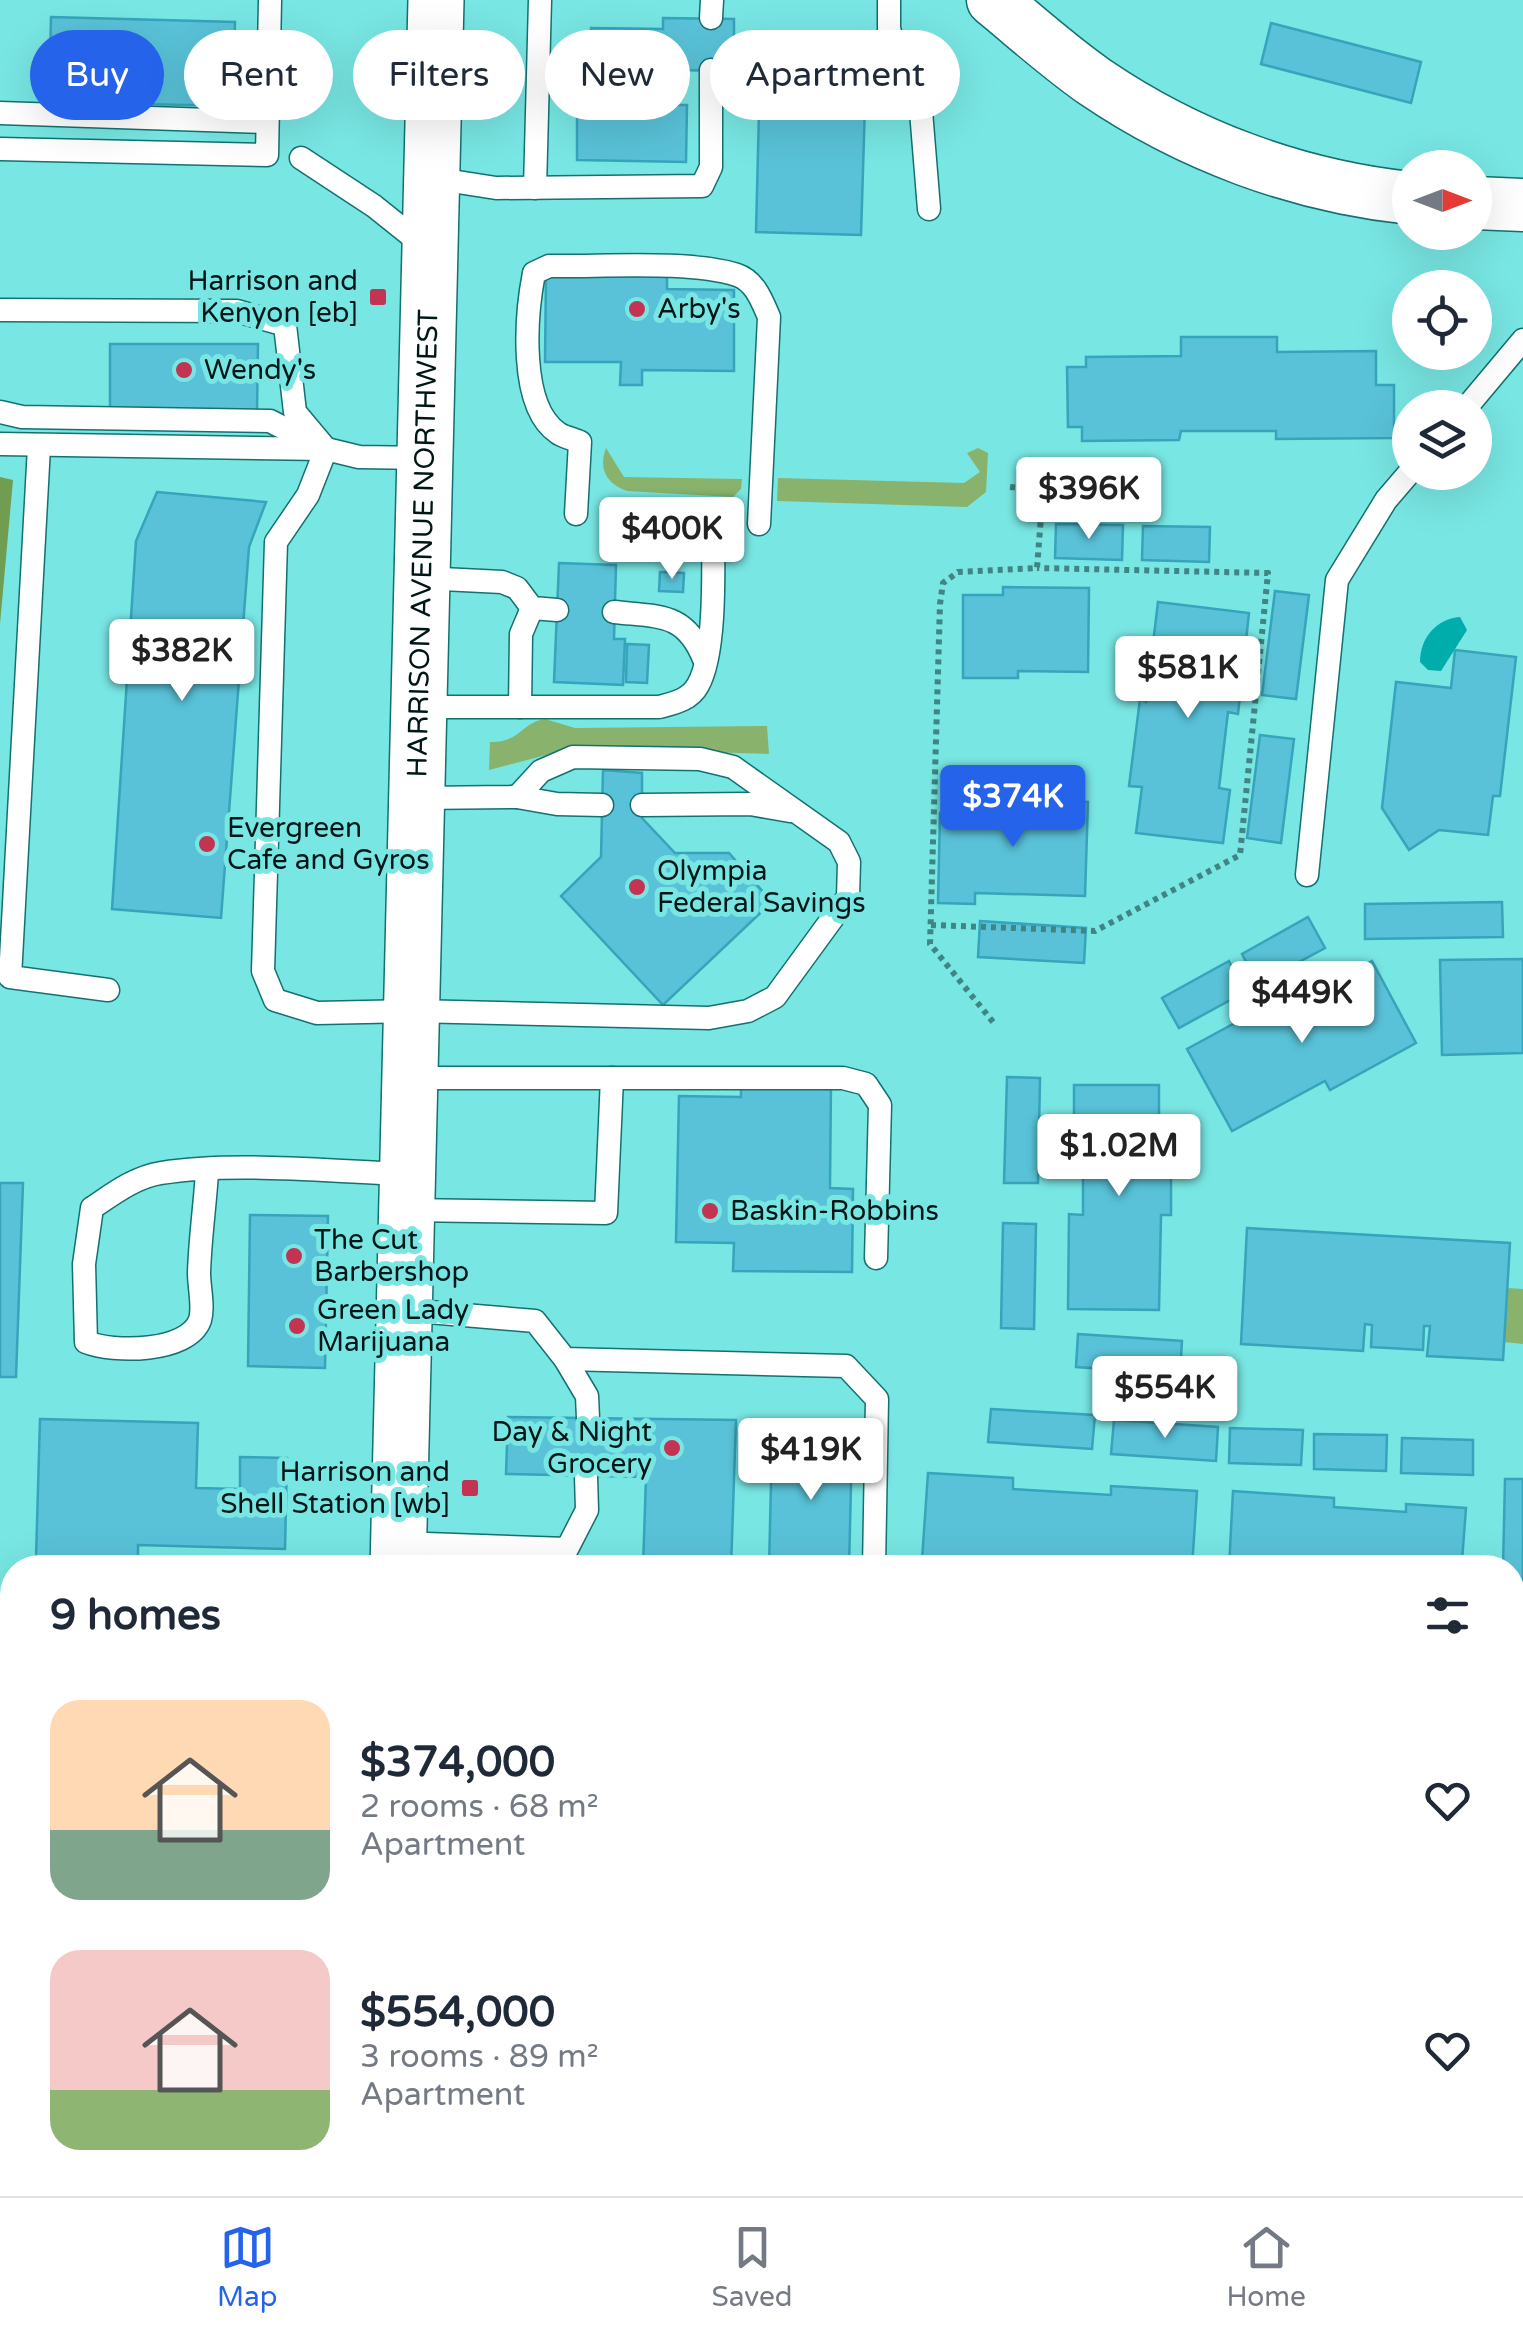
<!DOCTYPE html>
<html lang="en">
<head>
<meta charset="utf-8">
<style>
	body { margin:0; font-family:"Varela Round",sans-serif; background:#f6f6f7; color:#1f2937; height:100vh; display:flex; flex-direction:column; font-size:38px; white-space:nowrap }
	* { box-sizing:border-box; margin:0 }
	p { font-size:32px; color:#747a83 }
	.icon { flex:none; width:55px; height:55px; fill:none; stroke:currentColor; stroke-width:2; stroke-linecap:round; stroke-linejoin:round }
	.map { position:relative; flex:1; overflow:hidden }
	.drawer { position:absolute; left:0px; top:1555px; width:1525px; height:642px; display:flex; flex-direction:column; background:#fff; border-radius:40px 40px 0 0; box-shadow:0 10px 40px #0002 }
	.drawer>* { flex:none }
	.hud { position:absolute; left:30px; top:30px; width:1000px; height:90px; display:flex; gap:20px }
	.needle { width:65px; rotate:90deg }
	.tools { position:absolute; left:1392px; top:150px; display:grid; gap:20px }
	.tools a { display:grid; place-items:center; width:100px; height:100px; border-radius:50%; background:#fff; box-shadow:0 10px 40px #0002; font-size:50px }
	.price { position:absolute; translate:-50% -85px; padding:0 22px; border-radius:10px; background:#fff; color:#222; font-size:32px; line-height:65px; filter:drop-shadow(0 2px 5px #0008) }
	.price::after { content:''; position:absolute; left:50%; top:60px; width:30px; height:22px; margin-left:-15px; background:inherit; clip-path:polygon(0 0,100% 0,50% 100%) }
	.price.selected { background:#2563eb; color:#fff }
	ul { padding:0; list-style:none }
	li { display:flex; align-items:center; gap:30px; height:250px; padding:0 50px }
	li span { display:grid; place-items:center; flex:none; width:280px; height:200px; border-radius:30px; color:#555 }
	li>.icon { margin-inline-start:auto }
	span .icon { width:120px; height:120px; fill:#fffc; stroke-width:1 }
	li b { font-size:42px }
	h2 { display:flex; justify-content:space-between; align-items:center; height:120px; padding:0 50px; font-size:42px }
	.pill { padding:0 35px; border-radius:45px; background:#fff; box-shadow:0 10px 40px #0002; font-size:35px; line-height:90px }
	.pill.selected { background:#2563eb; color:#fff }
	.tab-bar { display:flex; justify-content:space-around; align-items:center; height:140px; border-top:2px solid #e0e1e3; background:#fff; font-size:28px; color:#747a83 }
	.tab-bar a { display:grid; justify-items:center; gap:5px }
	.tab-bar .selected { color:#2563eb }
	.map>svg:first-child { display:block }
</style>
</head>
<body>
<div class="map">
<svg width="1523" height="2196" viewBox="0 0 1523 2196">
	<rect width="100%" height="100%" fill="#78e6e3"/>
	<g fill="#89b36c">
		<path d="M606 448 624 477 742 479 741 489 733 497 627 491C607 484 598 469 606 448Z"/>
		<path d="M978 448 988 453 986 492 967 507 777 501 778 478 964 483 980 472 967 453Z"/>
		<path d="M545 719 575 728 767 726 769 754 573 748 489 770 490 742C522 742 520 723 545 719Z"/>
		<path d="M1507 1288 1523 1289V1344L1504 1342Z"/>
	</g>
	<path fill="#719d51" d="M0 477 13 480 0 624Z"/>
	<path fill="#00adab" d="M1460 617 1467 630 1441 671 1428 670 1420 662C1420 638 1436 619 1460 617Z"/>
	<g fill="#59c2d8" stroke="#36a4ba" stroke-width="2.5">
		<path d="M51 17 235 22 233 106 49 102Z"/>
		<path d="M663 18 734 19V71L672 70V105H687L686 162 577 160V110L545 74 565 56 591 57V28L663 29Z"/>
		<path d="M1271 23 1421 62 1411 103 1261 64Z"/>
		<path d="M804 38 867 40 861 235 756 232 760 71 803 72Z"/>
		<path d="M546 275 667 276V289L734 290V371L642 370V385H620L621 362H545Z"/>
		<path d="M1181 337H1277V352L1376 351V385H1394V438L1276 439V431H1181L1179 440 1082 441V427H1068L1067 367H1086V357L1181 356Z"/>
		<path d="M110 344H258L257 412 110 411Z"/>
		<path d="M157 492 266 502 249 547 221 918 112 909 136 541Z"/>
		<path d="M1056 524 1123 525 1122 560 1055 558Z"/>
		<path d="M1143 526 1210 527 1209 562 1142 560Z"/>
		<path d="M559 563 616 565 614 639H625L623 685 554 682Z"/>
		<path d="M660 572 684 573 683 592 659 591Z"/>
		<path d="M1003 587 1089 588 1088 672 1018 671V678H963V595H1003Z"/>
		<path d="M1275 591 1309 595 1296 699 1262 695Z"/>
		<path d="M1158 602 1249 613 1238 714 1228 712 1219 788 1230 790 1223 843 1136 833 1142 787 1129 786 1140 699 1146 702Z"/>
		<path d="M627 644 649 645 647 683 626 682Z"/>
		<path d="M1455 650 1516 657 1500 796H1493L1488 835 1439 830 1409 850 1382 808 1396 682 1451 688Z"/>
		<path d="M1260 735 1294 739 1281 843 1247 838Z"/>
		<path d="M603 770 642 773V818L675 853H729L772 902 663 1005 561 896 601 857Z"/>
		<path d="M974 799 1088 802 1085 896 975 893V904L938 903 940 813 974 814Z"/>
		<path d="M1502 902 1503 937 1365 939V904Z"/>
		<path d="M1308 917 1325 948 1258 984 1242 954Z"/>
		<path d="M980 921 1086 928 1084 963 978 957Z"/>
		<path d="M1523 959V1053L1442 1055 1440 960Z"/>
		<path d="M1229 961 1245 992 1179 1028 1162 998Z"/>
		<path d="M1372 961 1416 1043 1330 1090 1325 1081 1232 1131 1187 1049 1279 999 1285 1008Z"/>
		<path d="M1007 1077 1040 1078 1038 1183H1004Z"/>
		<path d="M741 1080 831 1082 830 1188 853 1189 852 1272 733 1271 734 1243 676 1242 679 1096 741 1097Z"/>
		<path d="M1074 1085H1159V1129H1171V1215H1161L1159 1310 1068 1309 1069 1214 1083 1215V1131H1074Z"/>
		<path d="M0 1183H23L16 1377H0Z"/>
		<path d="M250 1215 328 1216 325 1368 248 1366Z"/>
		<path d="M1003 1223 1036 1224 1034 1329 1001 1328Z"/>
		<path d="M1247 1228 1510 1243 1503 1360 1427 1356 1430 1326H1424L1423 1350 1371 1347 1372 1325 1365 1324 1363 1351 1241 1344Z"/>
		<path d="M1078 1334 1182 1341 1180 1374 1076 1367Z"/>
		<path d="M991 1409 1095 1415 1092 1449 988 1442Z"/>
		<path d="M508 1417 736 1420 731 1568H643L646 1477 506 1474Z"/>
		<path d="M40 1419 198 1423 196 1488 240 1489V1457L287 1458 285 1549 138 1545V1560L36 1558Z"/>
		<path d="M1114 1420 1218 1427 1216 1461 1111 1454Z"/>
		<path d="M822 1426 847 1427V1445H852L849 1568H769L772 1442 822 1443Z"/>
		<path d="M1230 1428 1303 1430 1301 1465 1229 1463Z"/>
		<path d="M1314 1434 1387 1435 1386 1471 1314 1469Z"/>
		<path d="M1402 1438 1473 1440V1475L1401 1473Z"/>
		<path d="M928 1473 1013 1478V1489L1111 1495V1486L1197 1491 1192 1568H1007L922 1560Z"/>
		<path d="M1505 1479H1523V1592H1512V1568H1503Z"/>
		<path d="M1233 1491 1334 1498V1507L1406 1512V1504L1466 1508 1462 1561 1456 1560V1568H1229Z"/>
		<path d="M12 1692V1791H9Z"/>
		<path d="M272 2185H306L305 2196H288Z"/>
	</g>
	<g fill="none" stroke-linecap="round" stroke-linejoin="round">
		<defs>
			<g id="service">
				<path d="M889 0V28L898 66 921 111 929 209"/>
				<path d="M711 18 712 0"/>
				<path d="M0 113 267 122"/>
				<path d="M0 149 267 155 270 0"/>
				<path d="M301 158 374 206 424 246"/>
				<path d="M432 178 496 188 702 186 711 167V70"/>
				<path d="M535 188 540 0"/>
				<path d="M0 310 237 311 285 325 295 412 326 449"/>
				<path d="M1466 408 1523 340"/>
				<path d="M0 412 22 417 270 421 315 444"/>
				<path d="M0 444 323 449"/>
				<path d="M39 447 10 977 108 990"/>
				<path d="M576 514 580 442C574 439 563 437 558 433 518 406 526 314 534 273L549 266C601 267 690 260 737 275 755 281 762 301 769 317L759 524"/>
				<path d="M422 578 502 582 517 588 532 608 557 610"/>
				<path d="M614 612C659 617 685 612 704 659"/>
				<path d="M420 707H659C674 703 690 700 698 685 717 652 713 561 713 522"/>
				<path d="M520 707 521 634 532 608"/>
				<path d="M517 797 557 804 602 805"/>
				<path d="M418 798 517 797 541 771 573 757 700 759 733 767 839 842 849 862 848 897 775 997 748 1011 709 1018 413 1011 317 1013 275 1000 263 971 276 542 308 495 326 449 359 457 426 458"/>
				<path d="M642 805 750 804 790 811"/>
				<path d="M1307 875 1337 580 1386 500 1410 472"/>
				<path d="M411 1078H843L866 1084 880 1105 876 1258"/>
				<path d="M207 1172C205 1205 200 1239 199 1273 199 1287 204 1307 200 1320 188 1353 113 1353 86 1342L84 1264 92 1208C113 1194 135 1177 161 1173 237 1161 330 1172 408 1174"/>
				<path d="M407 1210 606 1213 612 1078"/>
				<path d="M405 1310 535 1321 565 1359 846 1366 877 1399 874 1568"/>
				<path d="M565 1359 587 1396 588 1418"/>
				<path d="M399 1543 567 1549 587 1510 586 1476"/>
				<path d="M0 1648H12"/>
				<path d="M884 2196V2185"/>
			</g>
			<g id="tertiary">
				<path d="M993 0C1026 27 1059 57 1095 82 1189 146 1297 186 1410 198"/>
				<path d="M1475 203 1523 205"/>
			</g>
			<g id="secondary">
				<path id="s1" d="M398 1568 436 0"/>
				<path d="M382 2196V2185"/>
			</g>
		</defs>
		<use href="#service" stroke="#137170" stroke-width="25"/>
		<use href="#tertiary" stroke="#137170" stroke-width="55"/>
		<use href="#secondary" stroke="#137170" stroke-width="58"/>
		<g stroke="#408584" stroke-width="6" stroke-dasharray="5 5" stroke-linecap="butt">
			<path d="M1010 487 1071 493"/>
			<path d="M931 925 1095 931 1240 855 1268 573 1037 568"/>
			<path d="M993 1022 930 944 940 604 943 583 958 572 1037 568 1043 491"/>
		</g>
		<use href="#service" stroke="#fff" stroke-width="22"/>
		<use href="#tertiary" stroke="#fff" stroke-width="52"/>
		<use href="#secondary" stroke="#fff" stroke-width="55"/>
	</g>
	<g fill="#c33352" stroke="#78e6e3" stroke-width="4">
		<rect x="368" y="287" width="20" height="20" rx="5"/>
		<circle cx="637" cy="309" r="10"/>
		<circle cx="184" cy="370" r="10"/>
		<circle cx="207" cy="844" r="10"/>
		<circle cx="637" cy="887" r="10"/>
		<circle cx="710" cy="1211" r="10"/>
		<circle cx="294" cy="1256" r="10"/>
		<circle cx="297" cy="1326" r="10"/>
		<circle cx="672" cy="1448" r="10"/>
		<rect x="460" y="1478" width="20" height="20" rx="5"/>
	</g>
	<g text-anchor="middle" dominant-baseline="central" stroke-width="10" stroke-linejoin="round" paint-order="stroke">
		<g font-size="28" fill="#011717" stroke="#78e6e3" text-anchor="start">
			<text x="358" y="281" text-anchor="end">Harrison and<tspan x="358" dy="32">Kenyon [eb]</tspan></text>
			<text x="657" y="309">Arby's</text>
			<text x="204" y="370">Wendy's</text>
			<text x="227" y="828">Evergreen<tspan x="227" dy="32">Cafe and Gyros</tspan></text>
			<text x="657" y="871">Olympia<tspan x="657" dy="32">Federal Savings</tspan></text>
			<text x="730" y="1211">Baskin-Robbins</text>
			<text x="314" y="1240">The Cut<tspan x="314" dy="32">Barbershop</tspan></text>
			<text x="317" y="1310">Green Lady<tspan x="317" dy="32">Marijuana</tspan></text>
			<text x="652" y="1432" text-anchor="end">Day &amp; Night<tspan x="652" dy="32">Grocery</tspan></text>
			<text x="450" y="1472" text-anchor="end">Harrison and<tspan x="450" dy="32">Shell Station [wb]</tspan></text>
		</g>
		<g font-size="28" fill="#011717" stroke="#78e6e3">
			<text stroke="none"><textPath href="#s1" startOffset="1025">HARRISON AVENUE NORTHWEST</textPath></text>
		</g>
	</g>
</svg>
<div class="tools">
<a><svg class="needle" viewBox="-14 -14 28 28"><path d="M0-13l5 13h-10z" fill="#e53935"/><path d="M0 13l5-13h-10z" fill="#747a83"/></svg></a>
<a><svg class="icon" aria-label="locate" viewBox="0 0 24 24"><circle cx="12" cy="12" r="6"/><path d="M12 2v4M12 18v4M2 12h4M18 12h4"/></svg></a>
<a><svg class="icon" aria-label="layers" viewBox="0 0 24 24"><path d="M12 4l9 5-9 5-9-5zM3 14l9 5 9-5"/></svg></a>
</div>
<b class="price" style="left:1089px;top:542px">$396K</b>
<b class="price" style="left:672px;top:582px">$400K</b>
<b class="price" style="left:182px;top:704px">$382K</b>
<b class="price" style="left:1188px;top:721px">$581K</b>
<b class="price selected" style="left:1013px;top:850px">$374K</b>
<b class="price" style="left:1302px;top:1046px">$449K</b>
<b class="price" style="left:1119px;top:1199px">$1.02M</b>
<b class="price" style="left:1165px;top:1441px">$554K</b>
<b class="price" style="left:811px;top:1503px">$419K</b>
<div class="hud">
<a class="pill selected">Buy</a>
<a class="pill">Rent</a>
<a class="pill">Filters</a>
<a class="pill">New</a>
<a class="pill">Apartment</a>
</div>
<section class="drawer">
<h2>9 homes<svg class="icon" aria-label="filters" viewBox="0 0 24 24"><path d="M4 7h16M4 17h16"/><circle cx="9" cy="7" r="2"/><circle cx="15" cy="17" r="2"/></svg></h2>
<ul>
<li><span style="background:linear-gradient(#ffd9b3 65%,#7fa58c 0)"><svg class="icon" aria-label="home" viewBox="0 0 24 24"><path d="M3 11l9-7 9 7M6 9v11h12V9"/></svg></span><div><b>$374,000</b><p>2 rooms · 68 m²</p><p>Apartment</p></div><svg class="icon" aria-label="heart" viewBox="0 0 24 24"><path d="M12 20l-8-8c-3-5 5-10 8-4 3-6 11-1 8 4z"/></svg></li>
<li><span style="background:linear-gradient(#f6c9c9 70%,#8fb573 0)"><svg class="icon" aria-label="home" viewBox="0 0 24 24"><path d="M3 11l9-7 9 7M6 9v11h12V9"/></svg></span><div><b>$554,000</b><p>3 rooms · 89 m²</p><p>Apartment</p></div><svg class="icon" aria-label="heart" viewBox="0 0 24 24"><path d="M12 20l-8-8c-3-5 5-10 8-4 3-6 11-1 8 4z"/></svg></li>
</ul>
</section>
</div>
<nav class="tab-bar">
<a class="selected"><svg class="icon" aria-label="map" viewBox="0 0 24 24"><path d="M3 6l6-2 6 2 6-2v14l-6 2-6-2-6 2zM9 4v14M15 6v14"/></svg>Map</a>
<a><svg class="icon" aria-label="saved" viewBox="0 0 24 24"><path d="M7 4h10v16l-5-4-5 4z"/></svg>Saved</a>
<a><svg class="icon" aria-label="home" viewBox="0 0 24 24"><path d="M3 11l9-7 9 7M6 9v11h12V9"/></svg>Home</a>
</nav>
</body>
</html>
